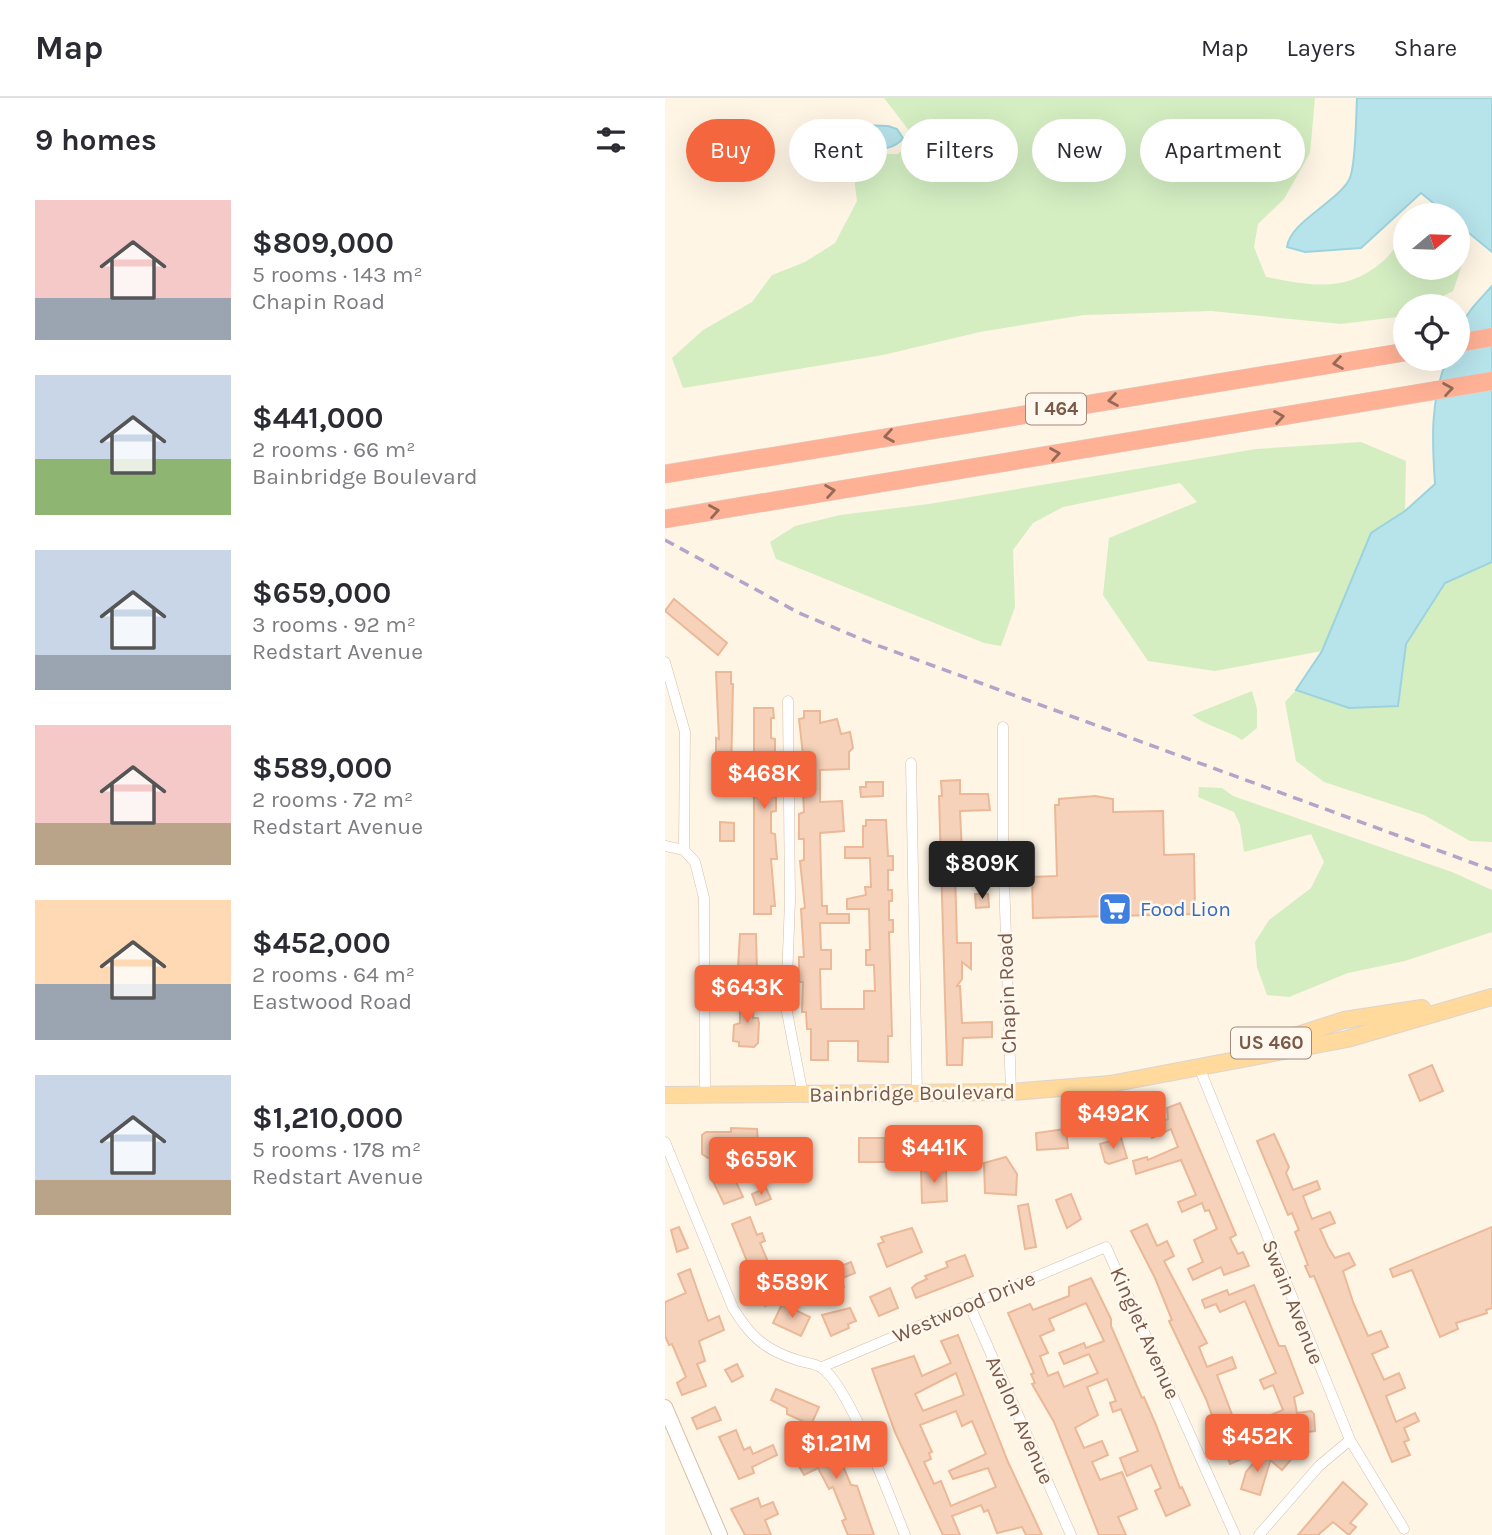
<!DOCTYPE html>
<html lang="en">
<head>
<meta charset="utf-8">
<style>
	body { margin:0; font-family:Karla,sans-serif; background:#f7f7f7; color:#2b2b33; height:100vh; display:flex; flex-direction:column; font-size:26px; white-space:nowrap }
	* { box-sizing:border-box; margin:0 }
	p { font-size:23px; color:#7c7c81 }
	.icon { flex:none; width:38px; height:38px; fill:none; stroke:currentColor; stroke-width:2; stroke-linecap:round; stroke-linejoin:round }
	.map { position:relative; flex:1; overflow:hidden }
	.drawer { display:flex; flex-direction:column; background:#fff; width:665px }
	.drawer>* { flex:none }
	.guide { position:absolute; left:21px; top:21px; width:665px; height:63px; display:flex; gap:14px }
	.needle { width:46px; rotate:71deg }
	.fabs { position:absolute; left:728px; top:105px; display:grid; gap:14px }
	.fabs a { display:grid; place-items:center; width:77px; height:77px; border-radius:50%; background:#fff; box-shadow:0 7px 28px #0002; font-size:35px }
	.price { position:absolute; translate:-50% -60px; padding:0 16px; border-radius:7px; background:#f4673e; color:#fff; font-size:23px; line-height:46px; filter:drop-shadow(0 2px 4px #0008) }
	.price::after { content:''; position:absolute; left:50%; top:42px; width:21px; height:16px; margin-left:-10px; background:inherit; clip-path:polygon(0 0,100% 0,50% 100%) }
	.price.current { background:#222; color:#fff }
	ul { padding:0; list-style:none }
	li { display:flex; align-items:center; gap:21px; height:175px; padding:0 35px }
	li span { display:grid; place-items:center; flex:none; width:196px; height:140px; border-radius:0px; color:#555 }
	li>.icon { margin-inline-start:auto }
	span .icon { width:84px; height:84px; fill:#fffc; stroke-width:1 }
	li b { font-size:30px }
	h2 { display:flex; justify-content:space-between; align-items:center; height:84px; padding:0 35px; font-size:30px }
	.tag { padding:0 24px; border-radius:32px; background:#fff; box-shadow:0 7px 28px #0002; font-size:24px; line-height:63px }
	.tag.current { background:#f4673e; color:#fff }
	header { display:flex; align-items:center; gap:42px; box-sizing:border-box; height:98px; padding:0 35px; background:#fff; border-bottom:2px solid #e1e1e2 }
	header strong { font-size:33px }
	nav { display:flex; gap:38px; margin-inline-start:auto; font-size:24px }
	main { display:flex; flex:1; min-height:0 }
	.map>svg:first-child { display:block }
</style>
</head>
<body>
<header>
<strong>Map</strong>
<nav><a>Map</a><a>Layers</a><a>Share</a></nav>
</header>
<main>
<section class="drawer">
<h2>9 homes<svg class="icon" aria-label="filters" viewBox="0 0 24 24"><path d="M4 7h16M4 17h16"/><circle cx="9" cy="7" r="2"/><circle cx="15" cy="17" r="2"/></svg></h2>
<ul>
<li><span style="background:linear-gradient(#f6c9c9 70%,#9aa5b1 0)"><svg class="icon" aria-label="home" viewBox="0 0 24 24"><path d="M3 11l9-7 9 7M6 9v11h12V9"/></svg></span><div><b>$809,000</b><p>5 rooms · 143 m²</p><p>Chapin Road</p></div></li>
<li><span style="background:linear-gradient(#c9d6e8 60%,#8fb573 0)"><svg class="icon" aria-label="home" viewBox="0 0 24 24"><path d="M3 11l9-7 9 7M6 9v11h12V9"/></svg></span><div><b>$441,000</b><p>2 rooms · 66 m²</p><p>Bainbridge Boulevard</p></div></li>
<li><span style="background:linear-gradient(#c9d6e8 75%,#9aa5b1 0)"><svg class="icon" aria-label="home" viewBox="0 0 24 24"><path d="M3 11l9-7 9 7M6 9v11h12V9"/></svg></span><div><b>$659,000</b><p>3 rooms · 92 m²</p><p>Redstart Avenue</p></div></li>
<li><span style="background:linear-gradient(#f6c9c9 70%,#b9a48a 0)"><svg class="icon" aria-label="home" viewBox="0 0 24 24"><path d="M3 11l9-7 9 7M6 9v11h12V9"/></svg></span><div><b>$589,000</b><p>2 rooms · 72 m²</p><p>Redstart Avenue</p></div></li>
<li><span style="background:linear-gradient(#ffd9b3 60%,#9aa5b1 0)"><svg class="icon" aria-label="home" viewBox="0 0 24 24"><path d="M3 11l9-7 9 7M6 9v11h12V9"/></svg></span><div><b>$452,000</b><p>2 rooms · 64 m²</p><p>Eastwood Road</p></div></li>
<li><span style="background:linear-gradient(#c9d6e8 75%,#b9a48a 0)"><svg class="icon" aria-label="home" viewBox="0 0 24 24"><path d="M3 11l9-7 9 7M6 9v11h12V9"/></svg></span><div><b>$1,210,000</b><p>5 rooms · 178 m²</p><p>Redstart Avenue</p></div></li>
</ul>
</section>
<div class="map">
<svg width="827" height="1437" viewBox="0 0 827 1437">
	<rect width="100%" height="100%" fill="#fef5e5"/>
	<g fill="#d4eec2">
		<path d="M219 0H650L645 55 619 101 593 126 589 149 601 179C644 187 680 196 717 164 726 157 731 146 740 141V170H793V159L798 164 788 193 759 208H740V218L676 226 546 213 419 217 315 234 218 257 18 290 7 260 38 232 87 204 107 177 140 164 170 145 192 103 188 71 206 56H233L249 39Z"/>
		<path d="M696 344 741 363 740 413 706 436 657 553 550 573 483 563 438 497 444 440 532 404 515 385 398 409 368 425 348 452 350 509 336 548 319 545 111 461 105 444 130 428 175 417 264 406 591 351Z"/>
		<path d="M827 464V744L805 743 759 717 659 684 631 663 620 604 631 592 684 610 733 608 741 546 780 484Z"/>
		<path d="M587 593 592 611V630L577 642C561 631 543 629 527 617Z"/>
		<path d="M534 689 557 690 568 698 787 774 827 792V834L740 863 683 875 624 899 602 897 592 869 590 844 604 822 646 790 659 764 646 736 579 754 575 727 569 714 533 699Z"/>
	</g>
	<g fill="#b7e3eb" stroke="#9cd3dd" stroke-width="2">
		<path d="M692 0H827V154L793 126V117H783L756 95 696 150 640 154 622 149C625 124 671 105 684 82 691 71 691 16 692 0Z"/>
		<path d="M167 26 223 28 232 31 238 40C225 60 165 54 148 40L147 33 151 29Z"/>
		<path d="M827 188V464L780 485 741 546 733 608 684 610 631 592 657 553 706 435 740 413 770 386C767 342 765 303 782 261H793C793 220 802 216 827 188Z"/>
	</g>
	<g fill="#f7d2ba" stroke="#ebb898" stroke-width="2" fill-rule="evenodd">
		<path d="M9 501 62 545 53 557 0 513Z"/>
		<path d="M51 574H66V586H68L66 676H51V640L54 641Z"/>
		<path d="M89 610H108L109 620H106V640L110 641V665L106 666V687L111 688V713L106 714V735L110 736 112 761H106L110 808H106V816H89Z"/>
		<path d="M139 613H155V625L172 621 176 636 185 634 188 650 184 654V671L155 672V704L177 703 179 733 155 735 157 808H162V816H184V825H155L156 852H166V871H155L156 911H199V893H210L209 867H201V852H205L204 811H182V801L201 797 200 789H206L205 760H180V749H198V728H201V722H221L223 758H228V772H223V792H227V803H224V822H228V834H224L227 938H223V964L193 963V943H163V962H146V931H142L141 914H137L138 884H134V859H139L136 811 140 810 135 763 139 762V741H134V716L139 714 138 693H134V668L138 667V657L134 621 139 620Z"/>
		<path d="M295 682V696H323L325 712 295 713 297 755H300L301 763 320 762V771L290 772 292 845H306V871L297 864V881L292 888H295L297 925 327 924V939L298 940 297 967H282L274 698H277L276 683Z"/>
		<path d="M201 684H218V698L196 699 195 689H201Z"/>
		<path d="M430 698 448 701V714L498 713 499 757 529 756 530 816 368 820 367 779 392 778 390 707H394V701Z"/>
		<path d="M55 724 69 725V743H55Z"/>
		<path d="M310 796H323L324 809 311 810Z"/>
		<path d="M75 836H91L92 874H76L73 870Z"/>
		<path d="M75 900 89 901 88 920H93L94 925 93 945 89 949 74 948V944L68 943 69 927 75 925Z"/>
		<path d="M767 967 778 993 755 1003 744 977Z"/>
		<path d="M515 1005 571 1137 565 1140 573 1156 578 1154 584 1168 559 1177 556 1169 528 1182 523 1171 538 1164 529 1142 552 1131 544 1112 540 1113 537 1105 517 1114 513 1104 531 1097 516 1062 471 1076 468 1063 482 1059 483 1062 513 1049 506 1031 487 1040 482 1029 503 1021 502 1010Z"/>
		<path d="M66 1030 92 1031 94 1057 43 1060 37 1056V1037L41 1034H66Z"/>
		<path d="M401 1031 403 1050 372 1052 371 1035Z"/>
		<path d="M609 1036 624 1069 621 1075 628 1092 652 1083 655 1091 638 1098 647 1121 665 1114 670 1125 655 1131 663 1149 670 1160 684 1155 690 1167 678 1173 688 1204 703 1238 716 1233 723 1249 707 1256 719 1282 734 1275 740 1290 721 1298 731 1324 750 1315 754 1323 739 1330 744 1342 739 1344 745 1357 727 1364 649 1178 645 1179 640 1168 643 1167 630 1134 634 1132 627 1115 623 1117 592 1043Z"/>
		<rect x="194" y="1040" width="26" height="24"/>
		<path d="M456 1040 462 1060 444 1066 440 1064 435 1046Z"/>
		<path d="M341 1059 352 1076 351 1097 320 1095 319 1065Z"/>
		<path d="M256 1069 281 1072 282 1103 257 1105Z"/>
		<path d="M65 1071 78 1099 59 1106 46 1079Z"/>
		<path d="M101 1090 106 1101 91 1107 87 1096Z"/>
		<path d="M406 1096 416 1121 402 1130 391 1102Z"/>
		<path d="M363 1106 371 1149 360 1151 353 1108Z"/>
		<path d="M85 1119 92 1137 97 1135 100 1143 95 1145 119 1201 100 1208 67 1126Z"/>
		<path d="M482 1126 492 1148 502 1143 509 1158 499 1163 542 1245 534 1249 542 1269 567 1259 571 1270 552 1277 571 1327 592 1319 596 1329 572 1339 579 1360 565 1366 541 1301 504 1223 507 1222 490 1180 466 1133Z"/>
		<path d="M14 1129 23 1150 12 1154 6 1132Z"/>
		<path d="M827 1129V1210L821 1212 822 1215 791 1225 793 1231 775 1239 747 1172 728 1179 725 1171Z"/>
		<path d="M247 1130 257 1154 222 1169 213 1146 219 1144 216 1139Z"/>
		<path d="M300 1157 308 1178 251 1200 247 1190 251 1186 262 1181 260 1178 283 1169 281 1164Z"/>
		<path d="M186 1164 190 1175 175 1181 179 1189 167 1194 164 1187 147 1194 142 1181Z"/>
		<path d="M25 1171 43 1223 54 1218 59 1232 34 1243 40 1263 32 1266 41 1288 17 1297 12 1285 21 1279 7 1246 4 1247 0 1238V1204L21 1195 13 1176Z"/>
		<path d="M426 1180 446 1221V1228L477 1300 479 1299 491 1327 515 1390 517 1389 525 1407 501 1418 490 1393 496 1390 486 1367 462 1378 455 1360 473 1353 456 1311 448 1314 445 1305 451 1303 442 1281 422 1289 433 1317 410 1330 419 1350 437 1343 443 1357 427 1364 435 1382 457 1374 472 1411 453 1419 461 1437H434L389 1324 367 1286 370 1285 366 1276 369 1275 343 1215 365 1206 368 1212 404 1198V1189ZM421 1205 439 1243 421 1250 419 1245 394 1255 399 1266 424 1256 433 1275 399 1289 393 1274 383 1278 375 1258 383 1255 375 1238 389 1232 384 1221Z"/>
		<path d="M589 1187 614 1248H620L638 1295 629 1299 632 1315 646 1313 649 1316 650 1333 634 1335 633 1329 617 1332 621 1322 609 1327 606 1317 618 1312 608 1287 599 1291 595 1282 611 1275 580 1203 555 1214 551 1206 540 1210 537 1202 562 1192 564 1197Z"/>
		<path d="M225 1190 233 1210 214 1218 205 1199Z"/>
		<path d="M117 1206 145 1219 136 1238 108 1225Z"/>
		<path d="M185 1210 191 1223 183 1226 184 1230 166 1238 157 1217Z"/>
		<path d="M293 1237 343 1364 377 1437H361L357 1429 332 1435 323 1412 319 1414 316 1407 287 1418 295 1437H278L230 1334 207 1271 249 1258 257 1278 286 1265 276 1243ZM291 1275 299 1297 258 1313 250 1296ZM291 1313 297 1328 307 1323 321 1356 284 1373 288 1381 323 1370 331 1389 286 1408 276 1383 269 1386 259 1364 266 1361 264 1355 267 1354 255 1327Z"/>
		<path d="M72 1266 78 1278 67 1284 60 1272Z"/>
		<path d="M111 1291 154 1309 146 1327 122 1316V1310L106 1302Z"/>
		<path d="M50 1309 56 1322 32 1331 27 1320Z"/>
		<path d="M160 1326 186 1387 192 1388 209 1437H183L177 1423 181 1421 168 1389 164 1391 153 1370 139 1377 135 1370 130 1359 152 1351 144 1332Z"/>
		<path d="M71 1332 79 1352 85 1349 88 1356 108 1347 112 1357 87 1369 89 1375 74 1381 54 1339Z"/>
		<path d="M618 1348 630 1357 617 1372 605 1362Z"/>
		<path d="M600 1351 607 1357 595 1397 576 1391 581 1374Z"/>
		<path d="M678 1384 702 1406 685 1425 691 1429 684 1437 668 1424 653 1437H633Z"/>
		<path d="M93 1400 96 1409 108 1404 113 1416 100 1422 106 1437H80L66 1411Z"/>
	</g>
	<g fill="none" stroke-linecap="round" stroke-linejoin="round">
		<defs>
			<g id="street">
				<path d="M0 564 20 634 19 752 30 764 39 800 40 997"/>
				<path d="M123 603 125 802 121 909 138 997"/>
				<path d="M338 629V748L346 994"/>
				<path d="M246 665 252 996"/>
				<path d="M0 748 19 752"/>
				<path d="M534 969 685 1342 739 1431"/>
				<path d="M0 1044 68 1210C85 1238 100 1252 132 1262 140 1265 151 1265 157 1270 184 1288 226 1402 240 1437"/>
				<path d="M304 1206 406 1437"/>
				<path d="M157 1269 441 1149 570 1437"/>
				<path d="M594 1437 654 1368 685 1342"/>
			</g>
			<path id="secondary" d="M0 1309 55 1437"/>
			<g id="primary">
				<path d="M596 949 679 922 757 910"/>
				<path d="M0 997 346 994 445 986 682 941 827 899"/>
			</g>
			<g id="highway">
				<path d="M793 245 827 239"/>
				<path d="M0 376 740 254"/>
				<path d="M0 421 827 283"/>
			</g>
		</defs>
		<use href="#street" stroke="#d4beac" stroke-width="11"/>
		<use href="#secondary" stroke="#d8bea9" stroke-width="16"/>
		<use href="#primary" stroke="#ddd4cf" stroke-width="18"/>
		<use href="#highway" stroke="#ddd4cf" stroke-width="19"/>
		<use href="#street" stroke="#fff" stroke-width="10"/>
		<use href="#secondary" stroke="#fff" stroke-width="14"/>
		<use href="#primary" stroke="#ffda9c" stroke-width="16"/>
		<use href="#highway" stroke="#ffb196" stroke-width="18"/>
		<path stroke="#b7a2ca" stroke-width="3.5" stroke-dasharray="10 7" stroke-linecap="butt" d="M0 442 134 515 206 545 827 772"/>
	</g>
	<defs><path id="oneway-chevron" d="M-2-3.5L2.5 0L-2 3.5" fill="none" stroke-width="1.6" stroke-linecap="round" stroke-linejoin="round" transform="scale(1.75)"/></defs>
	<g stroke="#956b57">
		<use href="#oneway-chevron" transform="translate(673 265) rotate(171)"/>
		<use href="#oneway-chevron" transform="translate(783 291) rotate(-9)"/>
		<use href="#oneway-chevron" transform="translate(448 302) rotate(171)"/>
		<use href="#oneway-chevron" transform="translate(614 319) rotate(-9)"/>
		<use href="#oneway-chevron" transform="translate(224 338) rotate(171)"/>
		<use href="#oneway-chevron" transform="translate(390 356) rotate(-9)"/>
		<use href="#oneway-chevron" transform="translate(165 393) rotate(-9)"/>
		<use href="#oneway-chevron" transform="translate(49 413) rotate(-10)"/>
	</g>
	<defs>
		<symbol id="supermarket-square" viewBox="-11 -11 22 22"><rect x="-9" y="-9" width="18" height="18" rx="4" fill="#3f7fe0" stroke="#fff8ee"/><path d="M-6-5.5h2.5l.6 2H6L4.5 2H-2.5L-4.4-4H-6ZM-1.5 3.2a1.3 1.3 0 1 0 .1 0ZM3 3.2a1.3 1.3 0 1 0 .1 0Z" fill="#fff"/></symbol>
	</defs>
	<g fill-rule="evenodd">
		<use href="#supermarket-square" x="431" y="792" width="38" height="38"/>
	</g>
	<g text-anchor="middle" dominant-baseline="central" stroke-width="5" stroke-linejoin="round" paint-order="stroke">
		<g fill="#fff8ee" stroke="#a38979" stroke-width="2">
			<rect x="361" y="295.5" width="60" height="31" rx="5"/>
			<rect x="566" y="929.5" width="80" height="31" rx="5"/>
		</g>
		<g font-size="19" font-weight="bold" fill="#7b5947">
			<text x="391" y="311">I 464</text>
			<text x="606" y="945">US 460</text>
		</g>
		<g font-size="21" fill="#366cbe" stroke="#fff8ee" text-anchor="start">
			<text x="475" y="811">Food Lion</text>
		</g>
		<g font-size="21" fill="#7b5947" stroke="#fff8ee">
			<text transform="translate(342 895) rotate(-92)">Chapin Road</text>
			<text transform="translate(247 995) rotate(-1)">Bainbridge Boulevard</text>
			<text transform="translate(628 1204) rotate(68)">Swain Avenue</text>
			<text transform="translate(299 1209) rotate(-23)">Westwood Drive</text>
			<text transform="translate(480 1235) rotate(66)">Kinglet Avenue</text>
			<text transform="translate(355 1322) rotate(66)">Avalon Avenue</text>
		</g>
	</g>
</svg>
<div class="fabs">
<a><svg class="needle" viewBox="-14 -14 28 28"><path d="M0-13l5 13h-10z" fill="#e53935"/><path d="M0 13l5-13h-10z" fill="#7c7c81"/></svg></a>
<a><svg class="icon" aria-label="locate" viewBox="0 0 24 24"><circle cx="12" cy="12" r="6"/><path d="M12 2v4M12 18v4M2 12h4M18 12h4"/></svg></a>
</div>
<b class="price" style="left:99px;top:713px">$468K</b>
<b class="price current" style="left:317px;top:803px">$809K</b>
<b class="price" style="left:82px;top:927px">$643K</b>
<b class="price" style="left:448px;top:1053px">$492K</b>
<b class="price" style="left:269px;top:1087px">$441K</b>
<b class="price" style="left:96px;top:1099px">$659K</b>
<b class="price" style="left:127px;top:1222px">$589K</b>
<b class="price" style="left:592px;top:1376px">$452K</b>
<b class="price" style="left:171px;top:1383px">$1.21M</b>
<div class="guide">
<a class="tag current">Buy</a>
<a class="tag">Rent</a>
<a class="tag">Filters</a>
<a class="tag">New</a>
<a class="tag">Apartment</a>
</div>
</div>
</main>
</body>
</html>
